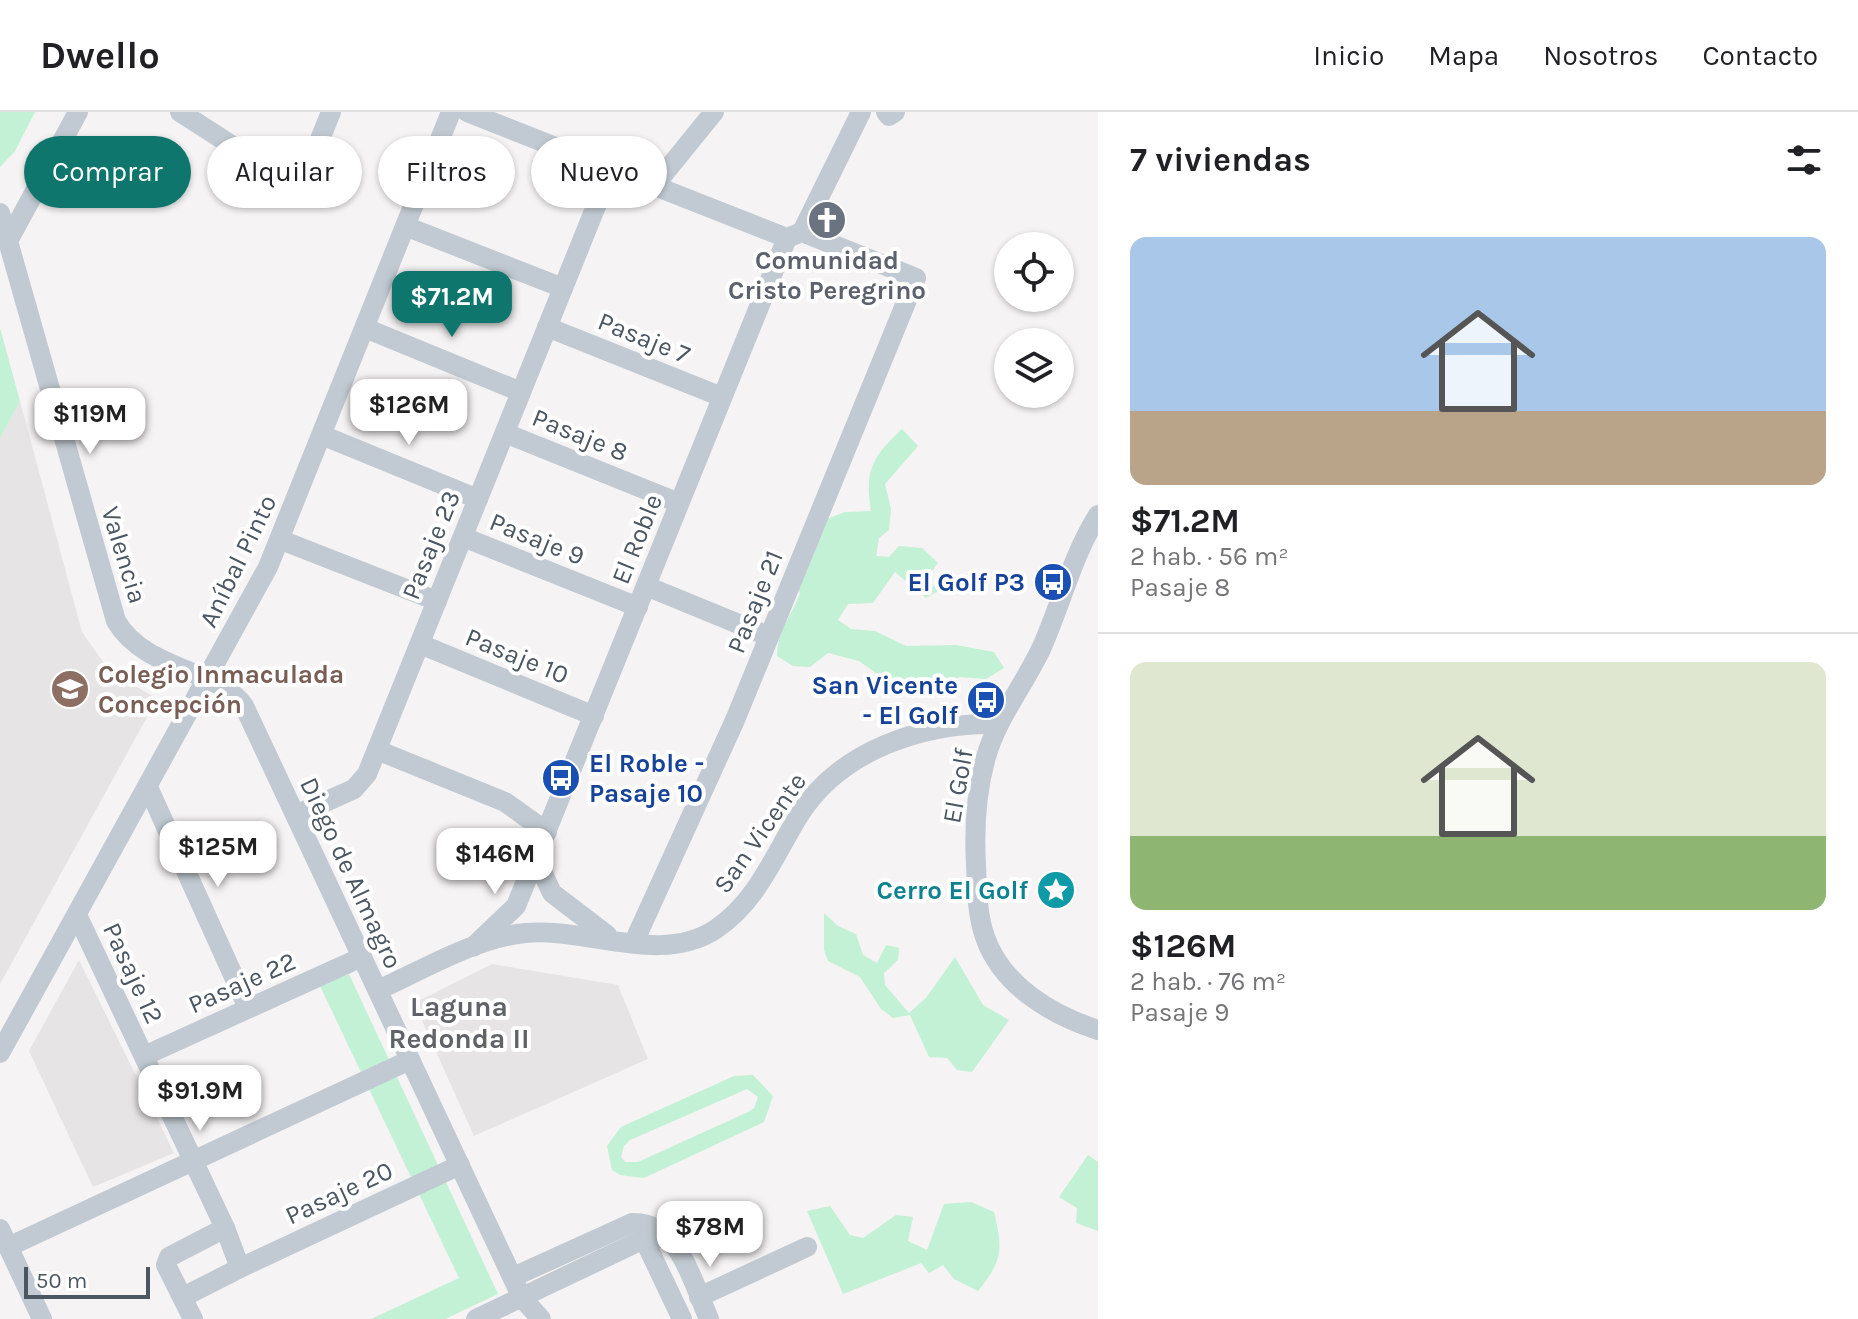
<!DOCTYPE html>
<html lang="es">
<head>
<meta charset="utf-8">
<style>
	body { margin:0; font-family:Karla,sans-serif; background:#f6f6f6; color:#202124; height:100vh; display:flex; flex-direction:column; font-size:30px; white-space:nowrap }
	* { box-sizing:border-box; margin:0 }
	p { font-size:26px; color:#757577 }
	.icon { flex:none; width:44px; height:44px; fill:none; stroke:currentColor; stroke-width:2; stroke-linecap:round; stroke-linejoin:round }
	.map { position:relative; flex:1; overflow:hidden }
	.side { display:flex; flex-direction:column; background:#fff; width:760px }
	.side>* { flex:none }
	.hud { position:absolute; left:24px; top:24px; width:760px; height:72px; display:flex; gap:16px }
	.fabs { position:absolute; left:994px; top:120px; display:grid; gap:16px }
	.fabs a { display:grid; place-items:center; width:80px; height:80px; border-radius:50%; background:#fff; box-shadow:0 2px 6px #0004; font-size:40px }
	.scale { position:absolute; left:24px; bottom:20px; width:126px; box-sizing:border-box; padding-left:8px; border:4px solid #4a5661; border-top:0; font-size:22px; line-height:28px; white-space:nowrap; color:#4a5661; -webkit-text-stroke:6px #fff; paint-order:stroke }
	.price { position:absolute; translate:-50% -68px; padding:0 18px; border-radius:16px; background:#fff; color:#222; font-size:26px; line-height:52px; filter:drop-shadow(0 2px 4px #0008) }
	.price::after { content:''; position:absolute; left:50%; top:48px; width:24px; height:18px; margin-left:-12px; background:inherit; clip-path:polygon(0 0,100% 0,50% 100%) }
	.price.current { background:#0f766e; color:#fff }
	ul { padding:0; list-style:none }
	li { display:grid; align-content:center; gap:16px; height:424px; padding:0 32px }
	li+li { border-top:2px solid #e0e0e0 }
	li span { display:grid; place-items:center; height:248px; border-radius:16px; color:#555 }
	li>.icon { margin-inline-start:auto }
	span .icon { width:144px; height:144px; fill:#fffc; stroke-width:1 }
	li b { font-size:34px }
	h2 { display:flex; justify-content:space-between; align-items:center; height:96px; padding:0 32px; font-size:34px }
	.pill { padding:0 28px; border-radius:36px; background:#fff; box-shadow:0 2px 6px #0004; font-size:28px; line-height:72px }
	.pill.current { background:#0f766e; color:#fff }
	header { display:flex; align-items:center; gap:48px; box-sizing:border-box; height:112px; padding:0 40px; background:#fff; border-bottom:2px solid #e0e0e0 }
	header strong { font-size:38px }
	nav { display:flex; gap:44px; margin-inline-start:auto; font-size:28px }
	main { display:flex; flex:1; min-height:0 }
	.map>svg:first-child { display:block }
</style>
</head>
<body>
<header>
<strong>Dwello</strong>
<nav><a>Inicio</a><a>Mapa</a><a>Nosotros</a><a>Contacto</a></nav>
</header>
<main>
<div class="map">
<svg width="1098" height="1207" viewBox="0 0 1098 1207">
	<rect width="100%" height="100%" fill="#f5f3f3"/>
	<g fill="#e6e4e5">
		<path d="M20 289 82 520 108 557 157 587 0 872V326Z"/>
		<path d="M79 848 174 1041 93 1075 29 939Z"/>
		<path d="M492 852 618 873 648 947 474 1024 414 891Z"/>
	</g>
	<g fill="#c3f1d5" fill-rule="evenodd">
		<path d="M0 0H35L15 39 0 55Z"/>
		<path d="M0 216 20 289 0 326Z"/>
		<path d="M902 317 918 334 885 372 891 397 889 418 879 426 876 444 889 445 899 434 922 436 938 451 927 466 938 479 926 486 895 460 873 491 848 492 838 508 851 517 875 519 906 534 956 533 994 540 1004 556 986 567 959 565 940 576 916 580 880 564 859 549 828 541 810 555 793 554 777 544C778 516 791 506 800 481L791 465 822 409 845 400 871 399C864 358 873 344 902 317Z"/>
		<path d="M824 801 838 814 856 822 863 843 877 851 886 833 899 836 898 848 884 861 885 873 909 901 926 886 955 845 983 893 1009 908 972 960 957 958 947 946 929 945 910 903 893 906 881 897 860 865 828 849 824 838Z"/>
		<path d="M349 862 498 1182 445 1207H371L459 1166 320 874Z"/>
		<path d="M753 963 773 984 764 1010 644 1066 620 1063 612 1058 607 1034 621 1015 734 964ZM747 977 758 985 754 996 748 1000 638 1050H625L621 1045 624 1034 630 1028Z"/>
		<path d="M1088 1043 1098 1050V1119L1076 1111 1077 1096 1059 1085Z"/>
		<path d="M971 1090 994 1100C1003 1138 1003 1148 978 1179L954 1167 943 1153 929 1161 921 1151 843 1182 807 1099 830 1094 850 1123 863 1126 896 1103 913 1105 908 1129 927 1138 944 1092Z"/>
	</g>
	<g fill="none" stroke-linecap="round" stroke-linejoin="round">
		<g stroke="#c1cad2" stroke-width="20">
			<path d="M180 0 300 77 331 0"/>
			<path d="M467 0 787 126 802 120 916 166 735 608 634 830"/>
			<path d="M886 0 889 4 895 0"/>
			<path d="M654 74 714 0"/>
			<path d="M0 101 116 509C145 559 221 558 244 594L522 1186 541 1207"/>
			<path d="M405 114 563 176"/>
			<path d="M802 120 861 0"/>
			<path d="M8 129 78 0"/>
			<path d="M547 215 722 285"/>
			<path d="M365 216 521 280"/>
			<path d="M505 321 679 391"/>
			<path d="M324 324 478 387"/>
			<path d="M1098 403C1072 444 1061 493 1041 537 1024 573 997 606 986 645 976 680 974 717 976 753 977 776 977 803 985 825 1002 874 1052 903 1098 918"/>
			<path d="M463 425 638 495"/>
			<path d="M281 428 437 489"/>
			<path d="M646 474 768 524"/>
			<path d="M420 532 594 604"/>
			<path d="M377 638 505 690 547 720"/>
			<path d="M148 675 248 896"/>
			<path d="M296 703 354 677 367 662 611 57"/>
			<path d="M536 747 552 781 607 823"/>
			<path d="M77 803 225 1116"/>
			<path d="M473 835 516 794 787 126"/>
			<path d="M378 878C425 857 473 827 525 821 586 815 661 854 716 817 757 789 773 746 798 705 839 638 924 610 999 612"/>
			<path d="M0 941 268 455 451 0"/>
			<path d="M144 944 362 845"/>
			<path d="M0 1117 42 1207"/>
			<path d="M644 1127 682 1207"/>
			<path d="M8 1135 410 948"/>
			<path d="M240 1156 460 1053"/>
			<path d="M513 1165 632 1111C679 1109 693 1172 709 1207"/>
			<path d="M183 1185 240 1156 225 1116 169 1145 166 1153 193 1207"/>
			<path d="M699 1185 807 1135"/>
			<path d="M476 1207 644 1127 671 1125"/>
		</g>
	</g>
	<defs>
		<symbol id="church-disc" viewBox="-11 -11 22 22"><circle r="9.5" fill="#6b7280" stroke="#fff"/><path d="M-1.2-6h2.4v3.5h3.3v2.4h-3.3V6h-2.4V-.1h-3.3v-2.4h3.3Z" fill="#fff"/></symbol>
		<symbol id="bus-disc" viewBox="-11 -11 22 22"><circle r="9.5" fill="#1a4fb4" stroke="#fff"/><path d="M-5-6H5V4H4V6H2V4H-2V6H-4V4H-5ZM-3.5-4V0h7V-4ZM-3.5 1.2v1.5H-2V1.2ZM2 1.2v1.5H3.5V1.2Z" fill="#fff"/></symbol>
		<symbol id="school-disc" viewBox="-11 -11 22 22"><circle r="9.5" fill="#8d6e63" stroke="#fff"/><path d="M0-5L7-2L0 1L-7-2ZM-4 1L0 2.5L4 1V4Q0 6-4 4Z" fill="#fff"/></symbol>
		<symbol id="sight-disc" viewBox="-11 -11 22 22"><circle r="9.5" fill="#0f9aa8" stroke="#fff"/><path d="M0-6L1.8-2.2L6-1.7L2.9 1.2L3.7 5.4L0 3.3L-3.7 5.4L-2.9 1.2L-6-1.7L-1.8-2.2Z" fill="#fff"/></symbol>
	</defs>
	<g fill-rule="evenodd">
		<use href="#church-disc" x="805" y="86" width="44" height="44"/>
		<use href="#bus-disc" x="1031" y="448" width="44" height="44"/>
		<use href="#school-disc" x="48" y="555" width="44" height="44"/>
		<use href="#bus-disc" x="964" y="566" width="44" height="44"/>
		<use href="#bus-disc" x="539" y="644" width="44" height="44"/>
		<use href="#sight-disc" x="1034" y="756" width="44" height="44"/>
	</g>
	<g text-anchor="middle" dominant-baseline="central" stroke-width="8" stroke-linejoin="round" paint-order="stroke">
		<g font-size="26" font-weight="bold" fill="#5b616d" stroke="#fff">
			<text x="827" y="148">Comunidad<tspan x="827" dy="30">Cristo Peregrino</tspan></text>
		</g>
		<g font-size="26" fill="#4a5661" stroke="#fff">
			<text transform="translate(644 226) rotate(22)">Pasaje 7</text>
			<text transform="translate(580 323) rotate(22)">Pasaje 8</text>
			<text transform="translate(537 427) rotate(22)">Pasaje 9</text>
			<text transform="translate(637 427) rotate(-68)">El Roble</text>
			<text transform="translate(431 433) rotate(-68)">Pasaje 23</text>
			<text transform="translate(124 443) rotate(73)">Valencia</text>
			<text transform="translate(238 449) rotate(-64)">Aníbal Pinto</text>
			<text transform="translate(755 490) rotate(-68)">Pasaje 21</text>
			<text transform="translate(517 544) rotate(22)">Pasaje 10</text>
			<text transform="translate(958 674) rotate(-80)">El Golf</text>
			<text transform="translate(760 721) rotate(-55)">San Vicente</text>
			<text transform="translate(351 761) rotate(65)">Diego de Almagro</text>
			<text transform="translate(133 861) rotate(65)">Pasaje 12</text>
			<text transform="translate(242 871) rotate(-24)">Pasaje 22</text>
			<text transform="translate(339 1081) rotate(-25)">Pasaje 20</text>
		</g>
		<g font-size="26" font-weight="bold" fill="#164399" stroke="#fff" text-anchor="end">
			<text x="1025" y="470">El Golf P3</text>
			<text x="958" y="573">San Vicente<tspan x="958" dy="30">- El Golf</tspan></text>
			<text x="589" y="651" text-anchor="start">El Roble -<tspan x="589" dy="30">Pasaje 10</tspan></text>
		</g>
		<g font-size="26" font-weight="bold" fill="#785e54" stroke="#fff" text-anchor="start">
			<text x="98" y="562">Colegio Inmaculada<tspan x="98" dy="30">Concepción</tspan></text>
		</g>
		<g font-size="26" font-weight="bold" fill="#0d838f" stroke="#fff" text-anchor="end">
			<text x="1028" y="778">Cerro El Golf</text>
		</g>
		<g font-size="28" font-weight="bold" fill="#5f6368" stroke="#fff">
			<text x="459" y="894">Laguna<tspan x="459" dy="32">Redonda II</tspan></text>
		</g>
	</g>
</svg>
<div class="fabs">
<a><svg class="icon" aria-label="locate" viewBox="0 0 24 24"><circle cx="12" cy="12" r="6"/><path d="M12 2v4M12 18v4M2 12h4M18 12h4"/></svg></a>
<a><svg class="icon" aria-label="layers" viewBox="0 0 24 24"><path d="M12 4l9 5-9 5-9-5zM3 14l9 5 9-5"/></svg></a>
</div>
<div class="scale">50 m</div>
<b class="price current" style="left:452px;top:227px">$71.2M</b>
<b class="price" style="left:409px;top:335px">$126M</b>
<b class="price" style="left:90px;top:344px">$119M</b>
<b class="price" style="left:218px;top:777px">$125M</b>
<b class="price" style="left:495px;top:784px">$146M</b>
<b class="price" style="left:200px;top:1021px">$91.9M</b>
<b class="price" style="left:710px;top:1157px">$78M</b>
<div class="hud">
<a class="pill current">Comprar</a>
<a class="pill">Alquilar</a>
<a class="pill">Filtros</a>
<a class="pill">Nuevo</a>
</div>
</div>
<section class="side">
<h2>7 viviendas<svg class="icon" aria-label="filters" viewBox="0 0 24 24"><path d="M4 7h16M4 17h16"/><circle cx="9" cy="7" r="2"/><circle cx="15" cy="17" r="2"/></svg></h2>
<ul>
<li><span style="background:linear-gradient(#a9c7e8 70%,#b9a48a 0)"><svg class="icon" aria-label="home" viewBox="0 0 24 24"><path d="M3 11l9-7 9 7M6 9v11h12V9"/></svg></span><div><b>$71.2M</b><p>2 hab. · 56 m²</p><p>Pasaje 8</p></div></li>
<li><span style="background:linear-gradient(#dfe7d0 70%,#8fb573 0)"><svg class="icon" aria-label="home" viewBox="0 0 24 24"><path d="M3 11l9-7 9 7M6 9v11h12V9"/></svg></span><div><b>$126M</b><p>2 hab. · 76 m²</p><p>Pasaje 9</p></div></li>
</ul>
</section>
</main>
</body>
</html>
